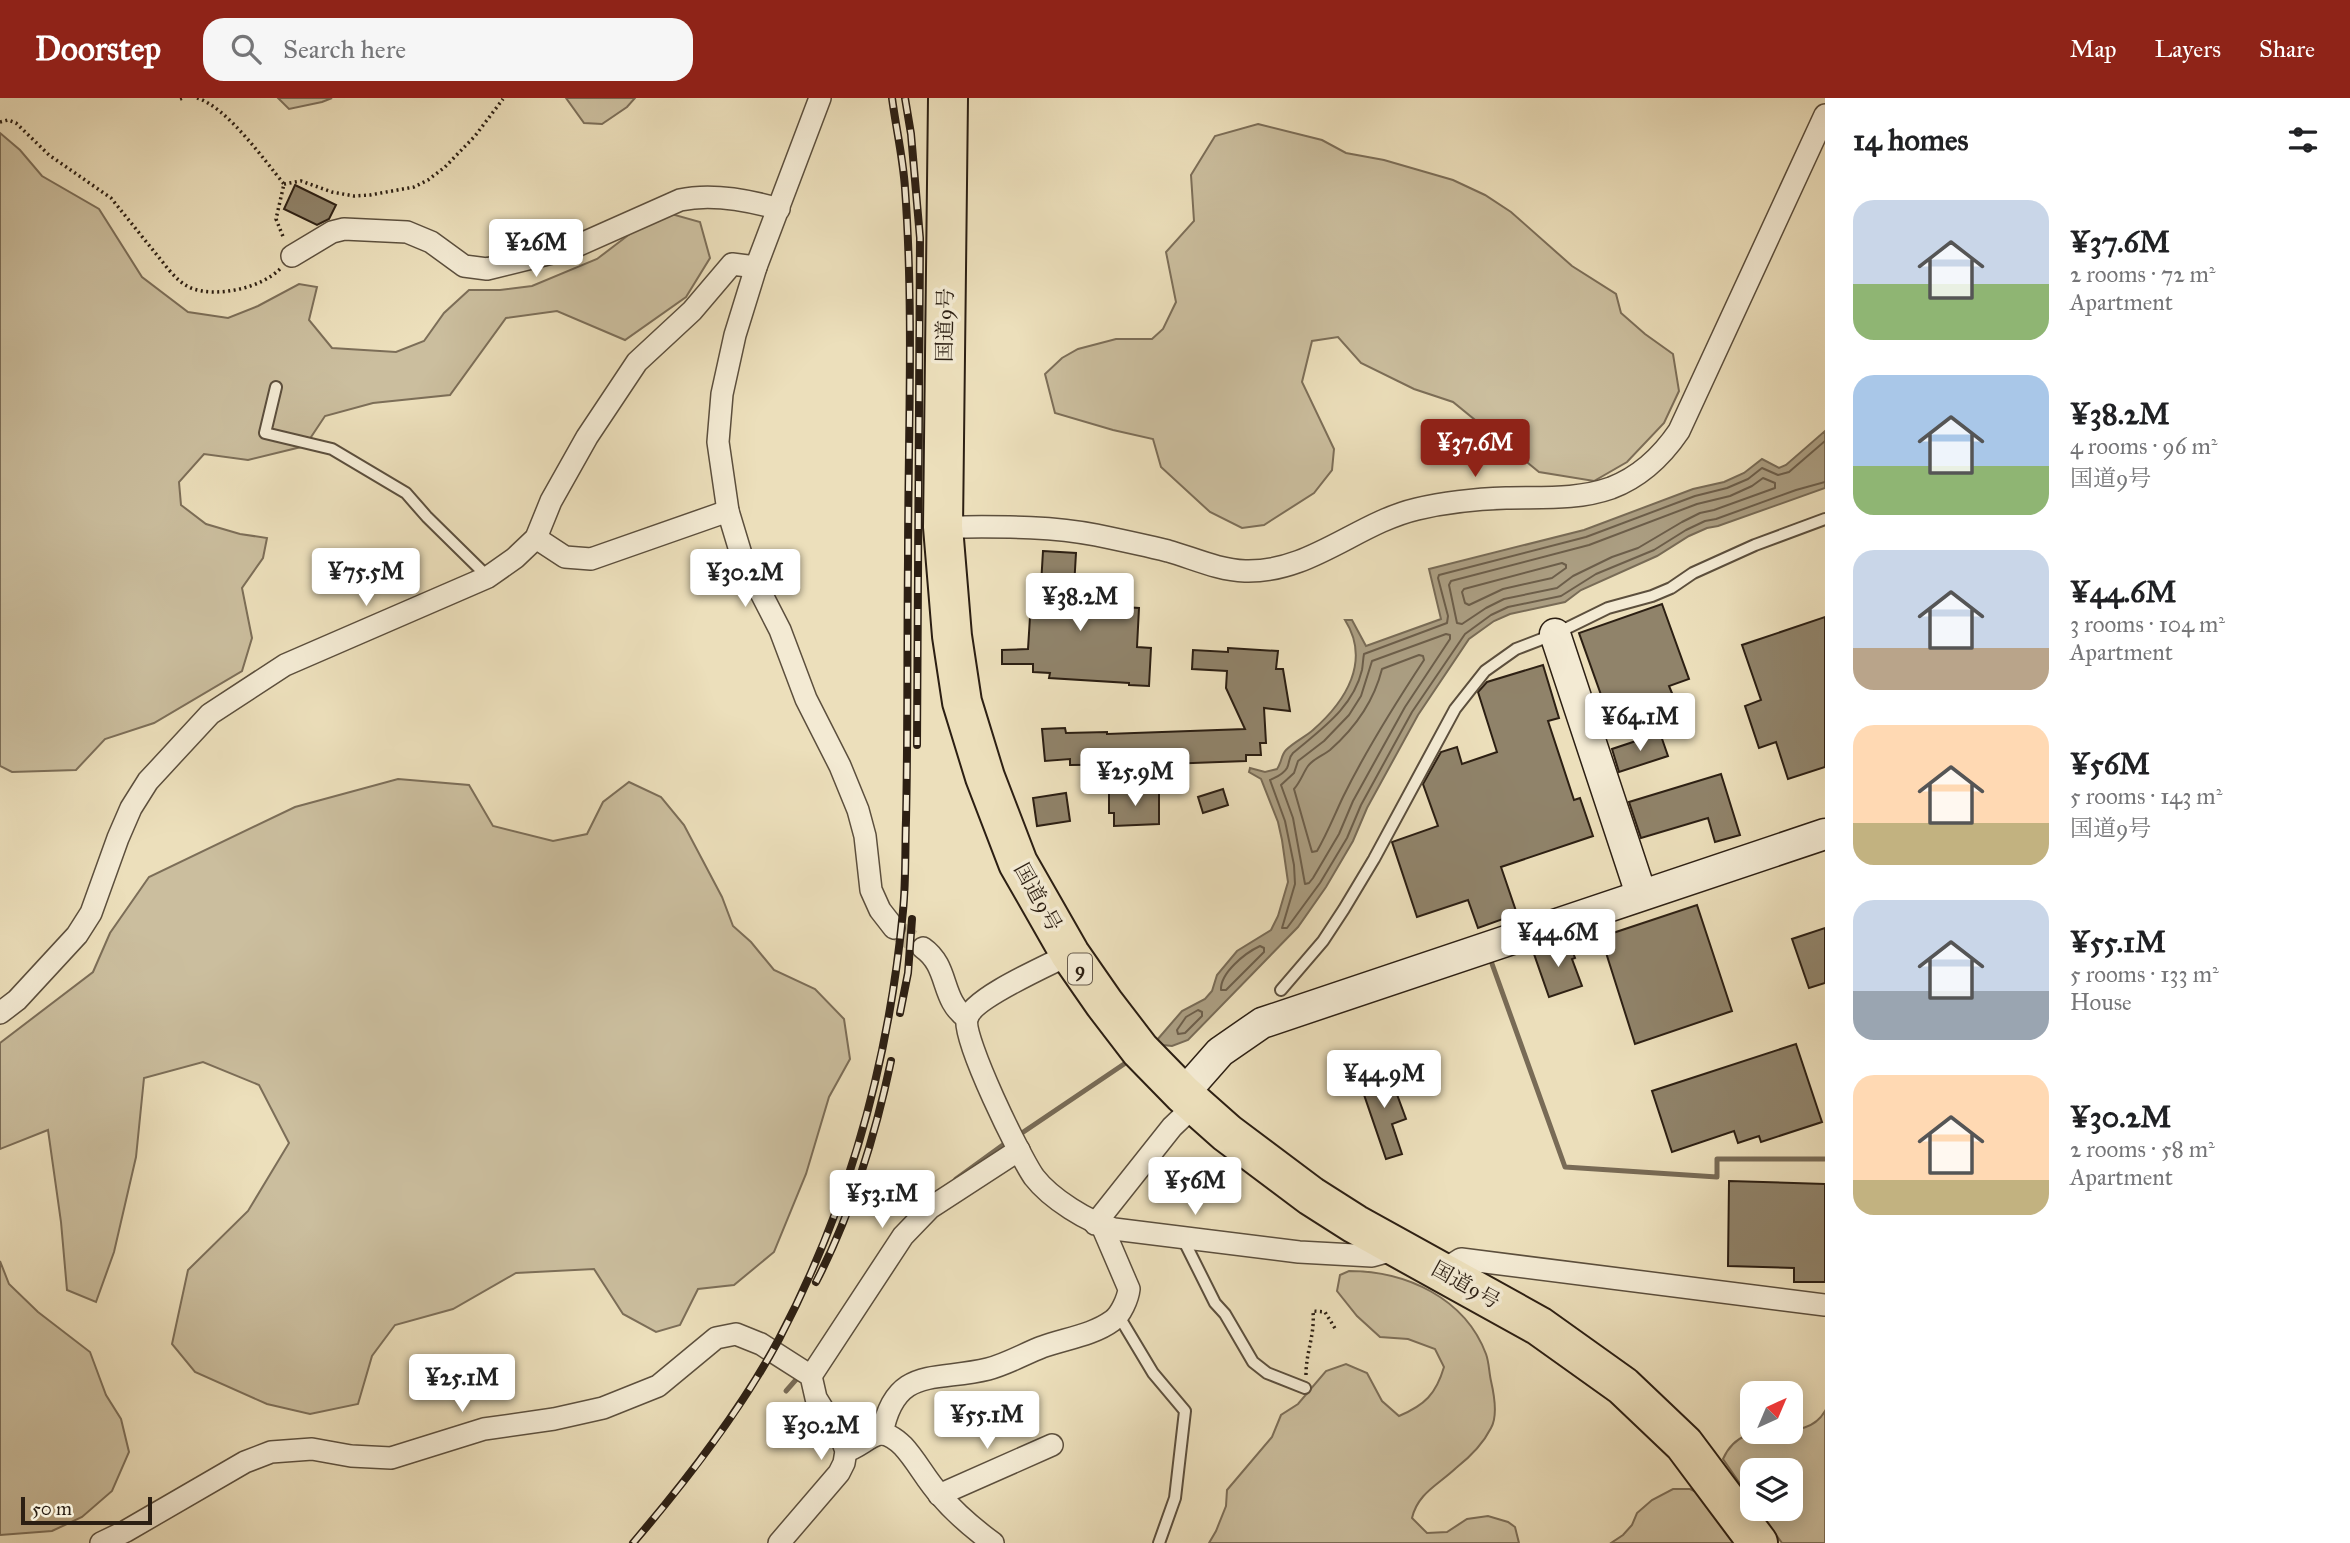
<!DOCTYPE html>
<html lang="en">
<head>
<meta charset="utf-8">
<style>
	body { margin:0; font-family:"IM FELL Great Primer","Noto Serif JP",serif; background:#f6f6f6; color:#202124; height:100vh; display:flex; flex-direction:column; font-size:26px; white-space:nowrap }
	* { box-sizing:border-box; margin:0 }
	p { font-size:23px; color:#757577 }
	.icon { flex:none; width:38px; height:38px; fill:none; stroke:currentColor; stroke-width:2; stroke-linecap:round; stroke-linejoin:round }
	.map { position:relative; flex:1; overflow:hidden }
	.panel { display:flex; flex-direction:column; background:#fff; width:525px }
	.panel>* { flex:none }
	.needle { width:46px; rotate:44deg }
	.tools { position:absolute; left:1740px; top:1283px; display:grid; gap:14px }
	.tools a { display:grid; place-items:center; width:63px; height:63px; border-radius:14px; background:#fff; box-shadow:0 4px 18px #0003; font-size:35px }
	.scale { position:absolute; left:21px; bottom:18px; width:131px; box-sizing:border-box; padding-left:7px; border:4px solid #2c1f13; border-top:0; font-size:19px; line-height:24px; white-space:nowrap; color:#2c1f13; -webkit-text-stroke:5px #f3ead3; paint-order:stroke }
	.price { position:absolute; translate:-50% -60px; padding:0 16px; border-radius:7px; background:#fff; color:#222; font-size:23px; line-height:46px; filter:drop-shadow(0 2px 4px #0008) }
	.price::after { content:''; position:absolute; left:50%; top:42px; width:21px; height:16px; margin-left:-10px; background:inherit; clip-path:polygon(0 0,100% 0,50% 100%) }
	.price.selected { background:#8f2418; color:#fff }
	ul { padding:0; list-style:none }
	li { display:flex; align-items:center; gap:21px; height:175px; padding:0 28px }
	li span { display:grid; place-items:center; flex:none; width:196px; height:140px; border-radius:21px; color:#555 }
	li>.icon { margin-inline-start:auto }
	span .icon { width:84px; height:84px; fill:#fffc; stroke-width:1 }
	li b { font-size:30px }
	h2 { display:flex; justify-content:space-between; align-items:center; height:84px; padding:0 28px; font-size:30px }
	header { display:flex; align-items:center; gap:42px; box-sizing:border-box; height:98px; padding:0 35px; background:#8f2418; color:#fff }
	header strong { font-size:33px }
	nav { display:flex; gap:38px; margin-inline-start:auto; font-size:24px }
	.search { width:490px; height:63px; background:#f6f6f6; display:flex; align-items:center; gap:18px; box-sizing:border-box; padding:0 24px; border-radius:21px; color:#757577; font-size:26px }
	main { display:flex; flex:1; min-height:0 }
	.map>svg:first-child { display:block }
</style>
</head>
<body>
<header>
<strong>Doorstep</strong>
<div class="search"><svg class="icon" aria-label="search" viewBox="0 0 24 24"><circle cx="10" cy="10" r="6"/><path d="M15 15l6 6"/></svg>Search here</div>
<nav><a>Map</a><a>Layers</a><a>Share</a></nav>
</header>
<main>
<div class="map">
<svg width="1825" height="1445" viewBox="0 0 1825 1445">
	<rect width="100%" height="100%" fill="#ecdfbb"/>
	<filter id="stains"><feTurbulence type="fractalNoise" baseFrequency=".00286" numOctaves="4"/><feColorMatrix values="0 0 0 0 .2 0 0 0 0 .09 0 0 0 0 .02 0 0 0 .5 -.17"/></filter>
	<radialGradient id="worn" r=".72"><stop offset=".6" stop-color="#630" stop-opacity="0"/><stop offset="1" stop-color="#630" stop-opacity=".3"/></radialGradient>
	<g fill="#cbbe9e" stroke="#7c6e58" stroke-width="2">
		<path d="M278 0H332L322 4 289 11Z"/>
		<path d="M566 0H635L627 9 602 26 584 25Z"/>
		<path d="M1258 26 1322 42 1346 55 1384 62 1453 82 1485 97 1511 114 1572 168 1616 196 1621 215 1645 236 1673 256 1679 293 1664 325 1627 364 1594 383 1539 374 1453 304 1414 291 1361 265 1338 239 1312 243 1302 284 1334 351 1332 372 1314 395 1264 427 1242 430 1210 414 1161 369 1153 341 1113 332 1055 315 1045 276 1062 260 1078 251 1116 241H1152L1163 231 1176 204 1166 154 1194 123 1191 77 1215 38Z"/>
		<path d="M0 35 20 52 42 78 99 111 142 179 188 214 228 220 258 208 299 186 317 189 309 222 332 250 396 254 424 243 444 215 469 192H500L532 188 597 161 635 132 668 115 700 124 710 160 686 199 625 242 557 213 506 220 450 297 373 305 325 318 305 348 248 362 204 356 179 384 181 407 206 426 240 436 267 440 263 460 242 490 252 540 242 573 154 625 105 641 76 672 12 674 0 668Z"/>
		<path d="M398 681 469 687 493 728 553 743 587 736 603 704 629 684 661 699 684 727 722 799 733 828 751 844 774 872 815 891 844 921 850 961 829 999 806 1076 774 1154 734 1187 698 1191 680 1227 656 1234 623 1216 594 1171 516 1175 453 1211 395 1227 372 1258 358 1306 310 1316 267 1306 195 1274 172 1246 188 1172 248 1113 289 1045 259 987 203 964 144 980 136 1059 114 1154 96 1204 67 1192 61 1124 48 1032 0 1051V945L93 874 110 835 149 779 295 709Z"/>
		<path d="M0 1163 9 1186 38 1214 90 1254 106 1297 121 1321 129 1354 112 1393 82 1419 52 1433 0 1437Z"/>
		<path d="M1349 1173C1406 1173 1465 1200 1486 1256 1489 1264 1489 1274 1491 1283 1494 1296 1498 1318 1491 1330 1483 1346 1470 1359 1456 1370 1438 1387 1418 1395 1412 1420L1427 1435 1447 1434 1467 1421 1488 1418 1508 1424 1515 1429 1519 1445H1209L1216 1433 1226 1408 1227 1392 1272 1339 1281 1317 1298 1306 1326 1273 1346 1266 1367 1275 1382 1303 1399 1318C1425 1307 1436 1296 1444 1269L1435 1251 1408 1241 1380 1239 1357 1218 1337 1193 1340 1177Z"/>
		<path d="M1825 1313V1445H1782L1757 1411 1790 1410V1372H1752V1403L1723 1361C1745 1311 1803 1352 1825 1313Z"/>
		<path d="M1673 1391H1690L1703 1397 1734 1445H1611L1623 1437 1632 1427 1637 1415 1652 1402Z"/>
	</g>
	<path fill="#ab9e82" stroke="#786b56" stroke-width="2" d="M1825 333V390L1718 428 1707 430 1689 438 1657 458 1581 492 1565 504 1510 516 1494 523 1469 541 1418 617 1367 710 1353 743 1326 789 1298 829 1188 942 1172 948 1163 947 1157 942 1182 913 1205 901 1212 893 1217 877 1237 853 1271 832 1278 818 1288 784 1282 742 1278 724 1261 681 1249 674 1250 670 1265 674 1277 671C1282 664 1281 657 1286 652 1294 644 1305 639 1313 632 1346 603 1371 563 1345 522H1352L1366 548 1441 521 1429 471 1584 432 1693 391 1724 384 1744 375 1762 361 1779 370 1786 367Z"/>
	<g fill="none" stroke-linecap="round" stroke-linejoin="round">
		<g stroke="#6c5e4a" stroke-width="2">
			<path d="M1825 343 1789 374 1778 377 1762 370 1748 381 1727 390 1695 398 1586 439 1439 477 1438 480 1448 518 1447 525 1364 556C1363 561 1363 566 1362 572 1353 610 1321 631 1293 655 1288 660 1290 664 1287 670 1283 677 1276 679 1270 682L1285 723 1294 767 1295 786 1282 830H1287L1320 785 1347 740 1361 707 1412 614 1465 536 1491 517 1508 509 1561 498 1596 476 1654 452 1686 432 1705 423 1716 421 1796 392 1825 384"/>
			<path d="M1763 380 1775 385V390L1714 412 1700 415 1682 424 1638 450 1612 459 1573 478 1557 490 1504 501 1486 510 1462 526 1457 525 1449 487 1451 483 1589 447 1697 406 1730 398 1752 388Z"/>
			<path d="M1562 465 1566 467V470L1552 480 1503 491 1469 507 1465 505 1462 494 1464 491Z"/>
			<path d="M1446 536 1450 537V541L1405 609 1353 703 1339 736 1313 780 1309 785 1305 786 1293 720 1281 687 1294 675 1298 663 1324 643 1349 617 1361 598 1372 563Z"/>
			<path d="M1419 557 1423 558 1424 562C1395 606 1366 652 1343 699 1334 718 1327 736 1317 753L1312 754 1294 691C1301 683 1303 675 1308 668 1313 661 1324 657 1330 652 1355 630 1374 603 1382 571Z"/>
			<path d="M1260 848 1264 850V854L1226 892H1221C1220 875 1245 855 1260 848Z"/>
			<path d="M1198 912 1202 914V918L1185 935 1178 936 1177 932 1186 919Z"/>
		</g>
		<g stroke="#786b56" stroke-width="5">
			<path d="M1491 863 1565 1069 1717 1079V1061H1825"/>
			<path d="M1016 1039 1130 962"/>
			<path d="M956 1081 1007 1044"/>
			<path d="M786 1293 801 1276"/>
		</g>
	</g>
	<g fill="#90836a" stroke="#2c1f13" stroke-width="2">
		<path d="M295 87 336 107 329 121 317 127 284 111Z"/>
		<path d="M1043 453 1076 455 1073 506 1139 510 1137 549 1151 550 1149 588 1129 587V585L1049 580 1050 575 1033 574V566H1002V552L1028 551 1031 503 1040 504Z"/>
		<path d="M1662 506 1689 581 1669 588 1674 600 1610 622 1579 535Z"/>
		<path d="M1825 519V669L1788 681 1776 644 1759 650 1745 608 1761 602 1742 547Z"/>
		<path d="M1228 550 1278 553 1276 571H1283L1290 613 1264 610 1266 645H1260L1261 657H1246V663L1166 666 1070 667V661L1045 663 1042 631 1065 630 1066 635 1107 634V636L1245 631 1226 590 1227 573 1192 571 1193 552 1228 554Z"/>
		<path d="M1543 567 1559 620 1548 623 1574 702 1580 700 1593 738 1501 769 1517 816 1478 830 1468 802 1417 819 1392 744 1438 728 1423 686 1441 654 1457 649 1462 666 1497 654 1478 594 1487 584Z"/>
		<path d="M1660 635 1668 658 1619 674 1612 651Z"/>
		<path d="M1721 676 1740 737 1715 744 1708 720 1641 740 1629 704Z"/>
		<path d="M1223 691 1228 707 1203 715 1198 699Z"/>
		<path d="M1109 693H1159V726L1114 728V715H1109Z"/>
		<path d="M1066 695 1070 723 1037 728 1033 700Z"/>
		<path d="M1697 807 1732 913 1635 946 1601 839Z"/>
		<path d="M1825 830V885L1809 890 1792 841Z"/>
		<path d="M1569 844 1575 860 1572 861 1582 888 1549 899 1534 856Z"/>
		<path d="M1796 946 1822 1024 1761 1044 1759 1038 1738 1045 1734 1033 1672 1054 1652 993Z"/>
		<path d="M1388 972 1406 1021 1392 1026 1402 1056 1386 1061 1359 982Z"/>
		<path d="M1729 1083 1825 1086V1184H1794V1170L1728 1168Z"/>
	</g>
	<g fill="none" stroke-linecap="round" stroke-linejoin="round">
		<path stroke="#c6b999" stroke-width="21" stroke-dasharray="21 10" stroke-linecap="butt" d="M894 830 923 850"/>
		<defs>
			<g id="lane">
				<path d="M276 289 265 335 332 351 406 395 427 419 488 479"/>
				<path d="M1281 892 1323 843 1344 811 1374 761 1455 611 1485 573 1516 551 1555 536 1608 510 1652 498 1671 490 1693 475 1755 447 1825 421"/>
				<path d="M1182 1139 1215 1205 1225 1216 1253 1264 1267 1275 1305 1290"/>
				<path d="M1117 1219 1123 1225 1153 1275 1185 1313 1175 1400 1159 1445"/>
			</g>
			<g id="street">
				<path d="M820 0 756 169 735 237 722 296 718 344 728 413 741 456 780 532 806 601 840 668 858 712 865 738 871 792 880 812 894 830"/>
				<path d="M292 158 332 134 344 131 407 134 431 144 464 168 487 171 572 150 680 102C712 95 748 102 779 111"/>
				<path d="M943 429C994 429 1046 427 1096 437 1120 442 1144 447 1168 453 1193 460 1218 472 1245 473 1310 475 1357 425 1417 411 1446 404 1476 401 1506 400 1542 399 1577 402 1611 390 1640 379 1662 358 1679 333L1825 17"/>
				<path d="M536 440 565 459 591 461 728 413"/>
				<path d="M923 850C950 869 940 902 967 920"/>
				<path d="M1070 856C1049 867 972 900 967 921 962 941 1020 1059 1034 1079 1051 1101 1088 1124 1114 1131L1299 1154 1372 1158 1390 1153 1394 1148"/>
				<path d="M0 915 17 902 77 837 91 815 118 740 131 710 148 683 210 616 285 567 488 479 515 460 536 440 551 403 587 339 637 264 692 213 732 166 756 169"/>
				<path d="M1095 1126 1172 1029 1195 1007"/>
				<path d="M1442 1173 1461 1161 1825 1207"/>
				<path d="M811 1278 903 1138 930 1110 1019 1052"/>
				<path d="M882 1336C895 1267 935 1284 988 1271 1007 1266 1024 1256 1042 1249 1064 1241 1093 1237 1112 1223 1121 1217 1128 1200 1129 1191L1102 1128"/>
				<path d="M846 1353C858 1350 869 1338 880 1336 888 1335 898 1343 903 1348 917 1363 926 1382 940 1397 955 1415 974 1431 993 1445"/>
				<path d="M939 1397 1052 1347"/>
				<path d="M101 1445 126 1433 245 1364 271 1354 312 1351 351 1358 391 1360 484 1331 554 1321 603 1310 658 1288 716 1240 736 1236 761 1246 811 1278 816 1300 842 1342 846 1353 844 1365 839 1375 779 1445"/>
			</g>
			<g id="secondary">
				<path d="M1555 536 1641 796"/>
				<path d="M1183 996 1220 954 1262 925 1825 736"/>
			</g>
			<path id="highway" d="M948 0 943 429 952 538 962 604 985 679 1018 765 1070 856 1104 905 1140 952 1183 996 1227 1035 1311 1098 1355 1126 1539 1228 1623 1288 1684 1346 1758 1445"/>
		</defs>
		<use href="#lane" stroke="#5c4f3d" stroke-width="14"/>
		<use href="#street" stroke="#5c4f3d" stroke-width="24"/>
		<use href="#secondary" stroke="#2c1f13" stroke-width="33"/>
		<use href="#highway" stroke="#2c1f13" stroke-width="42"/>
		<g stroke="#2c1f13" stroke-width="3.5" stroke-dasharray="2 3.5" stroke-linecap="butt">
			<path d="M197 0C227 9 264 62 284 86L276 121 284 141"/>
			<path d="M180 1 183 0"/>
			<path d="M0 24 8 22 16 25 49 57 111 100 169 172C176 180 182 186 191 190 217 200 261 190 280 171"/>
			<path d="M284 86 301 83 332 94 354 98 370 97 414 89 428 82 445 69 475 38 503 1"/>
			<path d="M1306 1277C1306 1253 1315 1238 1313 1213L1325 1214 1336 1232"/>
		</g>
		<use href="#lane" stroke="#f3ead3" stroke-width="10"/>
		<use href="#street" stroke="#f3ead3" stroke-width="21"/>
		<use href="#secondary" stroke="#f3ead3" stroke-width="30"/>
		<use href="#highway" stroke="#ecdfbb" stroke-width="38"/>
		<defs>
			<g id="rail">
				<path d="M905 0 911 36 920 140 917 647"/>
				<path d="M900 915 908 875 912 821"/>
				<path d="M816 1184C851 1116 875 1039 891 963"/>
				<path d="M633 1445C686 1383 740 1314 779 1241 849 1108 889 962 903 813 906 783 905 752 906 722 908 636 907 549 908 463 908 339 914 214 905 90 903 60 896 30 892 0"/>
			</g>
		</defs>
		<use href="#rail" stroke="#2c1f13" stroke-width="8"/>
		<use href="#rail" stroke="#f3ead3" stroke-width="5" stroke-dasharray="16" stroke-linecap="butt"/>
	</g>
	<g text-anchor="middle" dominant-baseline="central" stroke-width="7" stroke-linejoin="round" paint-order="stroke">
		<rect fill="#f3ead3" stroke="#685c4d" stroke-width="2" x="1068" y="855.5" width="24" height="31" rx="5"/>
		<g font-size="19" font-weight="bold" fill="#2c1f13">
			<text x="1080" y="871">9</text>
		</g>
		<g font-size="21" fill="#2c1f13" stroke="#f3ead3">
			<text transform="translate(945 227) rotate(-89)">国道9号</text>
			<text transform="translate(1038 799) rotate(61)">国道9号</text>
			<text transform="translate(1466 1187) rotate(29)">国道9号</text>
		</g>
	</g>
	<rect width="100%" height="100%" filter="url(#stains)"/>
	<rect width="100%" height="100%" fill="url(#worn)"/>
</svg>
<div class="tools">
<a><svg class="needle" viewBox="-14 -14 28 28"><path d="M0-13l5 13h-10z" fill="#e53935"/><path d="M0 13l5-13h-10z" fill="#757577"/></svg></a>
<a><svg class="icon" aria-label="layers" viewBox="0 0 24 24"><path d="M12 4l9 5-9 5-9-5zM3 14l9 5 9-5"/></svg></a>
</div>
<div class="scale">50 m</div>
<b class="price" style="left:536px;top:181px">¥26M</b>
<b class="price selected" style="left:1475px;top:381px">¥37.6M</b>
<b class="price" style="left:366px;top:510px">¥75.5M</b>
<b class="price" style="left:745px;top:511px">¥30.2M</b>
<b class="price" style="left:1080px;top:535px">¥38.2M</b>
<b class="price" style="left:1640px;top:655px">¥64.1M</b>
<b class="price" style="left:1135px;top:710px">¥25.9M</b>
<b class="price" style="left:1558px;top:871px">¥44.6M</b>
<b class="price" style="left:1384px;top:1012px">¥44.9M</b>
<b class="price" style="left:1195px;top:1119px">¥56M</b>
<b class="price" style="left:882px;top:1132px">¥53.1M</b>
<b class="price" style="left:462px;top:1316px">¥25.1M</b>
<b class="price" style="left:987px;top:1353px">¥55.1M</b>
<b class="price" style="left:821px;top:1364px">¥30.2M</b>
</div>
<section class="panel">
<h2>14 homes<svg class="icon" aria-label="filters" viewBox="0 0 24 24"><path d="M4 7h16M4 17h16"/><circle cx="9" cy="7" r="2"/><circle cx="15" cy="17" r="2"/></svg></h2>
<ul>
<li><span style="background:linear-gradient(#c9d6e8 60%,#8fb573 0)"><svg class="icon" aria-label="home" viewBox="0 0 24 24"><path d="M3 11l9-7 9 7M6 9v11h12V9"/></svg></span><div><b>¥37.6M</b><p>2 rooms · 72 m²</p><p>Apartment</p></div></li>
<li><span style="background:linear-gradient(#a9c7e8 65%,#8fb573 0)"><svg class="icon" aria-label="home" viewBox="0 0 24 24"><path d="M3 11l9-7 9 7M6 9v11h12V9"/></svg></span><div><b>¥38.2M</b><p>4 rooms · 96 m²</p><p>国道9号</p></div></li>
<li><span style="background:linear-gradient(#c9d6e8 70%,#b9a48a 0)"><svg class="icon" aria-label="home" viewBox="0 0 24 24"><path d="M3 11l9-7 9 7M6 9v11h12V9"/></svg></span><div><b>¥44.6M</b><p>3 rooms · 104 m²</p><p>Apartment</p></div></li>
<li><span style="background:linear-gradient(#ffd9b3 70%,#c2b280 0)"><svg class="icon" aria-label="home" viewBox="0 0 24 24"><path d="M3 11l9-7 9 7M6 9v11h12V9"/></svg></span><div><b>¥56M</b><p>5 rooms · 143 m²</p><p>国道9号</p></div></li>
<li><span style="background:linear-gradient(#c9d6e8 65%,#9aa5b1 0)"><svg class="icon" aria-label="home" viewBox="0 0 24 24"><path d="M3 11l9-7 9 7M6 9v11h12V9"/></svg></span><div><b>¥55.1M</b><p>5 rooms · 133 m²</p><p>House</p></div></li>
<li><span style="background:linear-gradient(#ffd9b3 75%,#c2b280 0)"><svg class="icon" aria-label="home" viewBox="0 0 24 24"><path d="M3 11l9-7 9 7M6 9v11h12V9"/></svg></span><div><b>¥30.2M</b><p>2 rooms · 58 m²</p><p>Apartment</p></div></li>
</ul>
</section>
</main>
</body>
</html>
